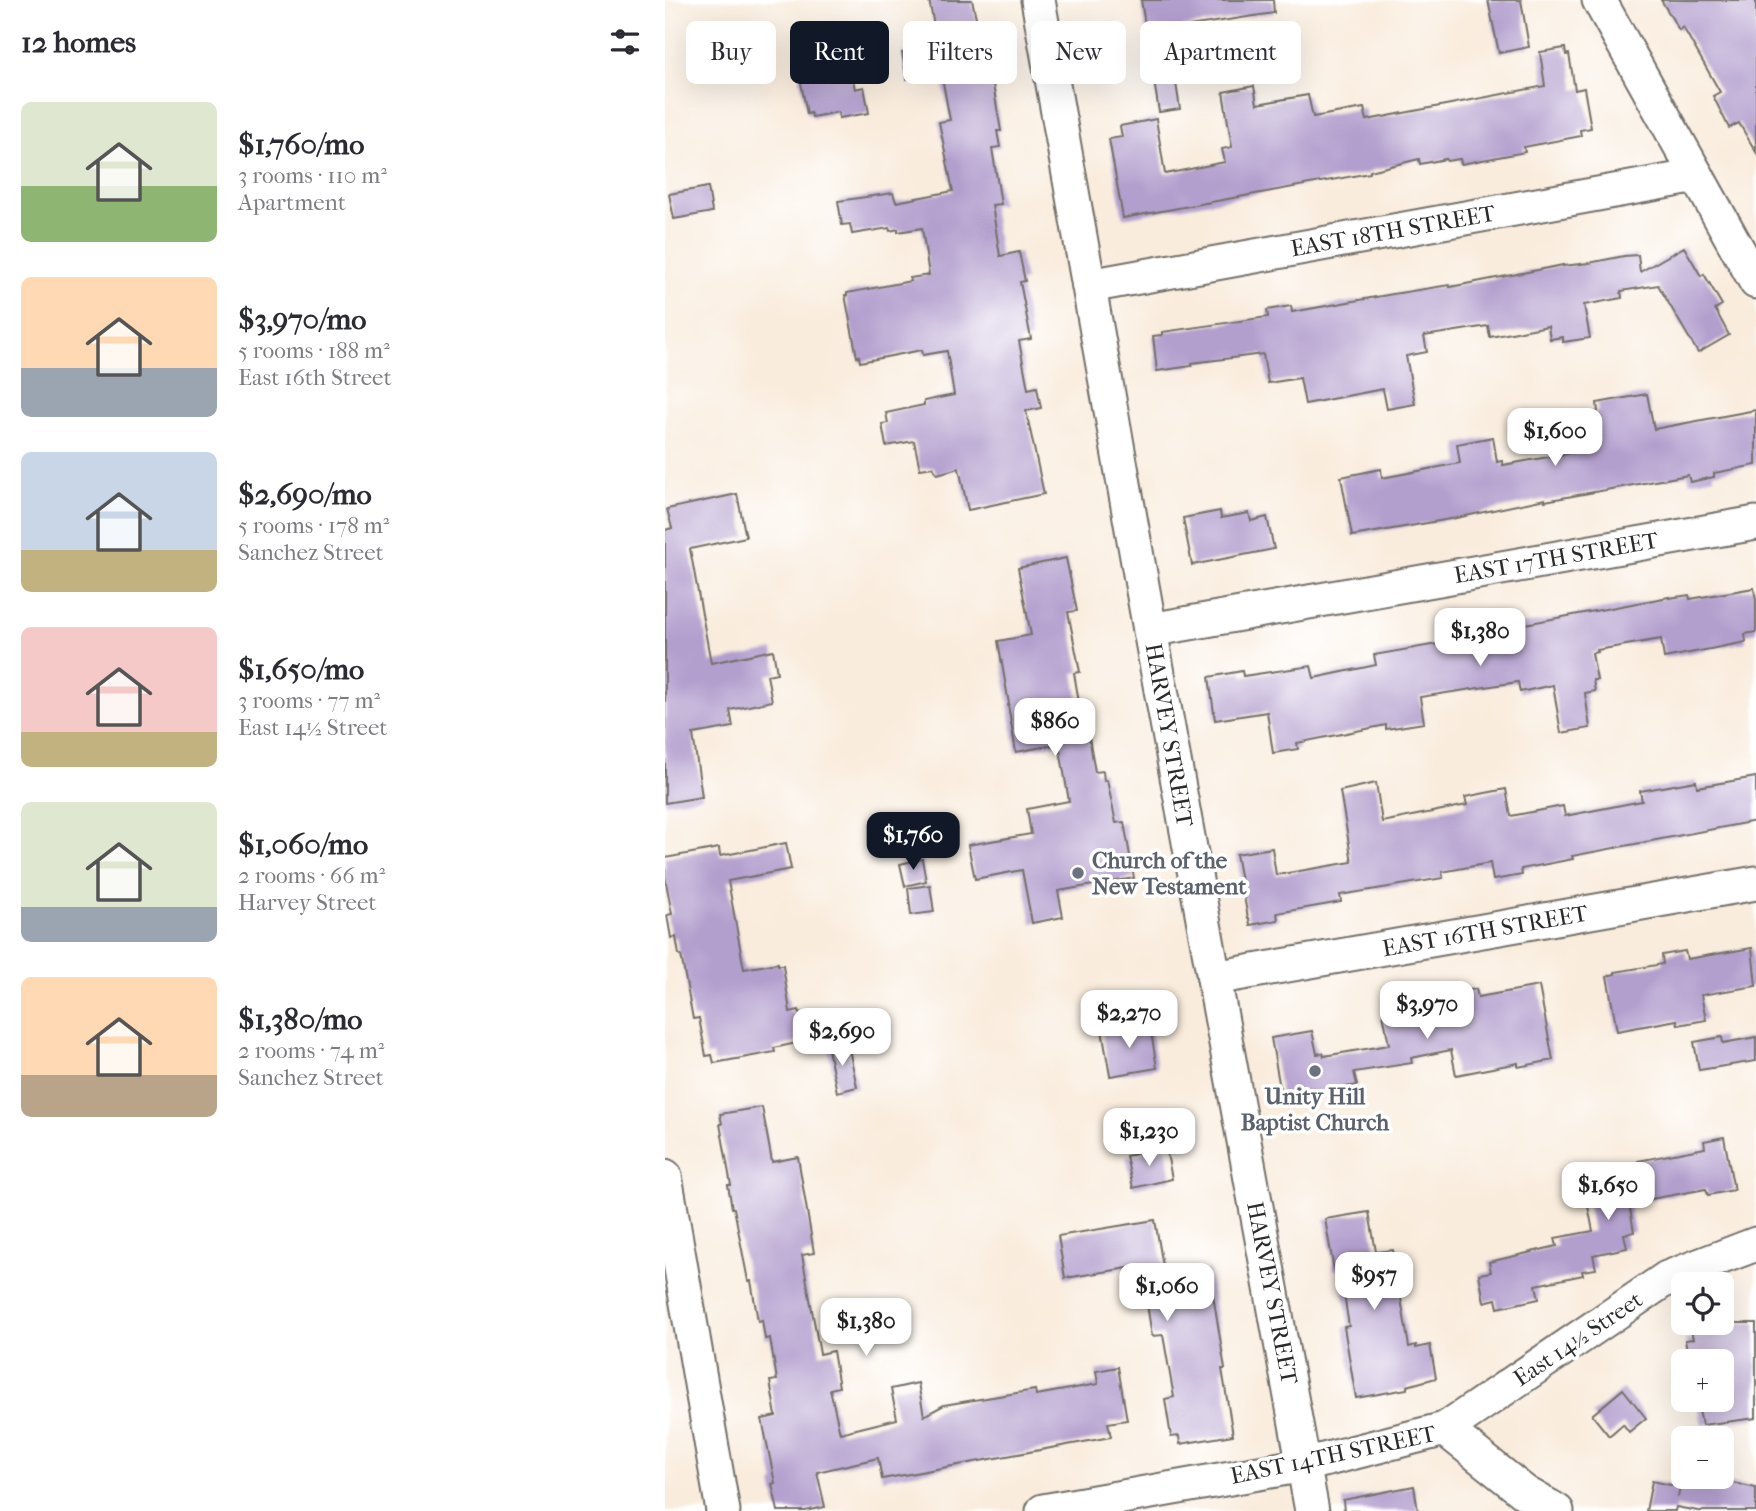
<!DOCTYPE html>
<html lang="en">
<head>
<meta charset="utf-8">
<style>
	body { margin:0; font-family:"IM FELL French Canon",serif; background:#f7f7f7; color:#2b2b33; height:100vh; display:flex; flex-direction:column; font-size:26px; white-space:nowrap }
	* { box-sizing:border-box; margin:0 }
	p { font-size:23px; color:#7c7c81 }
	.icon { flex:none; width:38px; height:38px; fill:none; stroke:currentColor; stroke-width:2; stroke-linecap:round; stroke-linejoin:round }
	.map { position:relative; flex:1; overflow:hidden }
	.panel { display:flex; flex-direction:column; background:#fff; width:665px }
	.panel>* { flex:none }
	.guide { position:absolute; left:21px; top:21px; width:665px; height:63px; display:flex; gap:14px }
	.buttons { position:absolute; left:1006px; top:1272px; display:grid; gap:14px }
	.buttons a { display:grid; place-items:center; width:63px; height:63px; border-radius:10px; background:#fff; box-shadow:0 7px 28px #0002; font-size:35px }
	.price { position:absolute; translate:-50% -60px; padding:0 16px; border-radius:14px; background:#fff; color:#222; font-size:23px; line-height:46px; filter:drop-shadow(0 2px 4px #0008) }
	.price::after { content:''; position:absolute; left:50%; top:42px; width:21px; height:16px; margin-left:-10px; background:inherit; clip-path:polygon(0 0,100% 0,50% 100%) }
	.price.selected { background:#111827; color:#fff }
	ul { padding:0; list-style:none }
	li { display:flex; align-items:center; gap:21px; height:175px; padding:0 21px }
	li span { display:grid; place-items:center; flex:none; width:196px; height:140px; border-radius:10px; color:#555 }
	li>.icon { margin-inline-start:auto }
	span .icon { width:84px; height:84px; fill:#fffc; stroke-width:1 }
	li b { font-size:30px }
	h2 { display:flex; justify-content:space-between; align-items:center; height:84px; padding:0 21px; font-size:30px }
	.pill { padding:0 24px; border-radius:10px; background:#fff; box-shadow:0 7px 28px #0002; font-size:24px; line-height:63px }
	.pill.selected { background:#111827; color:#fff }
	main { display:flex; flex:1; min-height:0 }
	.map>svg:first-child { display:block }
</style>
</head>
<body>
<main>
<section class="panel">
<h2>12 homes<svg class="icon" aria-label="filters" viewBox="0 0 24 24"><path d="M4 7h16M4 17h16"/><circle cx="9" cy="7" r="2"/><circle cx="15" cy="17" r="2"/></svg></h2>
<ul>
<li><span style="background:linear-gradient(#dfe7d0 60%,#8fb573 0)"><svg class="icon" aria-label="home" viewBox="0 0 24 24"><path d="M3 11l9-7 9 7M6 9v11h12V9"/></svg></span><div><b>$1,760/mo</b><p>3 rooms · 110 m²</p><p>Apartment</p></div></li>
<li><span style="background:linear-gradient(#ffd9b3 65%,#9aa5b1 0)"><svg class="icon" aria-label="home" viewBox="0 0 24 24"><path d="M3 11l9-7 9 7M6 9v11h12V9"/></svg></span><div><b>$3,970/mo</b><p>5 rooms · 188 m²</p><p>East 16th Street</p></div></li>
<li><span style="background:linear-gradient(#c9d6e8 70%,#c2b280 0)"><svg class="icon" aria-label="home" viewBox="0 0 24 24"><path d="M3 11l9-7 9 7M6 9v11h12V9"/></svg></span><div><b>$2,690/mo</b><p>5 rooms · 178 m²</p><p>Sanchez Street</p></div></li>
<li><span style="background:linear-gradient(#f6c9c9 75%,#c2b280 0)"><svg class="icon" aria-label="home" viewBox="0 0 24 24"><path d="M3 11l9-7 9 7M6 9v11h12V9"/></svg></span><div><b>$1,650/mo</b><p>3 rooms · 77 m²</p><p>East 14½ Street</p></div></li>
<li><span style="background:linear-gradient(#dfe7d0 75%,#9aa5b1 0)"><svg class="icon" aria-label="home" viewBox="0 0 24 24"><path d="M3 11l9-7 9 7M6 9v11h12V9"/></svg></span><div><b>$1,060/mo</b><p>2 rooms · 66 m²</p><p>Harvey Street</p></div></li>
<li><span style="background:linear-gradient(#ffd9b3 70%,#b9a48a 0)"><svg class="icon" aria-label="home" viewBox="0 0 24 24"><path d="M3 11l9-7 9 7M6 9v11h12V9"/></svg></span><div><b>$1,380/mo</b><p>2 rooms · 74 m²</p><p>Sanchez Street</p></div></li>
</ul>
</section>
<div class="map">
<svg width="1091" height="1511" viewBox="0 0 1091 1511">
	<rect width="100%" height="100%" fill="#fff"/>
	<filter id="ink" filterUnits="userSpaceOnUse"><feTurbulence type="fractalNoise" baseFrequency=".0143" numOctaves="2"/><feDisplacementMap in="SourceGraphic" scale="14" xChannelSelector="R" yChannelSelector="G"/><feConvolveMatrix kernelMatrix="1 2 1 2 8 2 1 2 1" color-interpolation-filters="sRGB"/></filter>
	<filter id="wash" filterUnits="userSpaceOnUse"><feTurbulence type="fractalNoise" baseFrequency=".00686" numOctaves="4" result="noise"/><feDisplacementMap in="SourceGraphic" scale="28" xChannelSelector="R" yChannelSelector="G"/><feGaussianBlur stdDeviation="1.57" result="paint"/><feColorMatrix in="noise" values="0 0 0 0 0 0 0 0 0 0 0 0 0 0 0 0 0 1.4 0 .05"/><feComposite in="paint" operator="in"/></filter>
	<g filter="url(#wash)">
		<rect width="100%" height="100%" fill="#f9ecdd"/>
		<g id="blocks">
			<g fill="#b39fce">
				<path d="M264 0H307L321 61H324L336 131H332L335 147 327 148 336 204 327 205 335 256 354 252 360 281 355 282 366 339 354 341 363 389 372 387 376 408 361 411 379 494 303 510 294 468 272 474 268 467 255 469 249 441 221 446 217 424 223 423 221 413 259 405V401L289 395 282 351 258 355 257 350 195 362 194 356 192 357 180 295H182V293L246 281 245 278 264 275 257 228 233 232V229L225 231 224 228 187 234 185 224 177 225 173 201 228 193 231 202 288 191 274 122 285 120 276 72 242 79 237 53 273 46Z"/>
				<path d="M476 0H608L609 13 517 27 518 36 504 38 515 109 494 112Z"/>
				<path d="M823 0H856L864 47 834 53Z"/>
				<path d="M996 0H1091V152L1074 123 1064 128 1048 96 1055 92 1018 27 1014 30Z"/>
				<path d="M900 48 901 55 904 54 910 90 919 88 926 128 915 130 916 136 859 147 860 152 796 164 795 159 782 161 781 159 755 164 754 159 705 171V173L458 218 444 139 457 137 455 126 491 119 500 174 560 162 557 149 567 147 558 92 589 86 592 104 643 95 648 117 699 108 702 120 880 86 875 52Z"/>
				<path d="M181 63 184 81 188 80 190 89 199 87 204 113 174 118 173 112 147 117 146 113 142 114 134 72Z"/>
				<path d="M43 187 47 212 9 219 4 194Z"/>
				<path d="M1019 247 1036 276 1039 274 1057 305 1050 309 1064 335 1033 353 993 285 956 291 957 298 919 305 925 338 898 342V337L885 339 883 326 825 337 823 326 759 336 762 352 741 356 750 404 722 409 718 389 640 404 635 378 603 383 598 354 527 363V366L492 371 488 336 497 335V332L603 317 602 310 626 306 627 312 728 294 784 285 785 287 898 265V266L924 263 959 256 973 255 975 272Z"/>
				<path d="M982 394 989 429 1091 410V465L1049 473V477L1025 482 1023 475 880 501V499L791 518 687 536 676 477 716 469 717 478 795 463 792 444 828 437 832 462 837 461 838 465 917 451 913 429 922 427 920 414 933 412 932 403Z"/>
				<path d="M72 494 81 537 25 549 46 663 108 650 112 673 102 675 107 701 65 710 68 727 28 734 37 797 0 803V530L7 528 2 509Z"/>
				<path d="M555 511 556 518 584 513 586 521 602 517 609 549 527 565 518 518Z"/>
				<path d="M401 558 412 611 403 612 415 672 409 673 417 720 421 719 430 772 438 771 439 781 442 780 451 823 459 822 469 878 393 891 398 917 367 923 357 870 310 879 303 845 366 834 362 809 404 801 394 744 351 752 343 705 344 704 333 641 366 635 353 568Z"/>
				<path d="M1089 588 1091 600V632L1080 634 1081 642 999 658 996 639 932 650 933 652 927 653 932 680H928L930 691 920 693 925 728 896 733 888 685 855 692 853 682 755 697 759 723 721 729V725L632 743 633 749 608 753 602 712 550 720 544 677 577 671 578 676 646 666 649 678 711 665 709 655 830 634 829 630 1004 597V598L1024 595 1025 599Z"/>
				<path d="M1091 777V821L907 856 908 859 856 869 857 875 828 880 825 863 777 872 778 878 675 895 676 902 612 913 613 920 585 925 584 918H583L571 854 607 848 611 875 687 862 675 791 711 783 717 822 802 805 800 797 841 789 846 816 898 806 900 816 977 801 975 791 1031 781 1032 787Z"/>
				<path d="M121 843 126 869 63 881 79 969 113 963V965H118L125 1012 134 1010 140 1041 109 1048 110 1052 49 1063 47 1055 41 1056 34 1018 28 1019 16 955H14L11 937 6 938 2 915 7 914 0 877V858L54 848 55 856Z"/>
				<path d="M257 859 261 881 240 886 235 864Z"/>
				<path d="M265 885 269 912 246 915 243 888Z"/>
				<path d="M1087 948 1091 986 1036 995 1041 1020 1013 1025 1012 1020 952 1031 942 976 950 974V972L998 964 997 955 1020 951 1022 959Z"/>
				<path d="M874 986 888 1060 853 1067V1063L791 1075 786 1050 746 1058 747 1063 689 1072 692 1085 617 1099 606 1038 647 1031 652 1054 658 1053 659 1056 724 1045 718 1013 778 1002 776 995 811 989 813 997Z"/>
				<path d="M478 1023 479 1033 486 1032 492 1068 445 1076 437 1030Z"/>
				<path d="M1057 1037 1058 1043 1091 1037V1061L1034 1070 1029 1042Z"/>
				<path d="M183 1044 192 1087 172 1092 163 1049Z"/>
				<path d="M97 1107 107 1162 133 1157 149 1253 137 1255 155 1354 168 1351 174 1387 165 1389 175 1433 232 1419 226 1389 253 1383 259 1416 279 1405 370 1390 371 1395 433 1384 431 1371 453 1367 462 1420 443 1423 446 1437 217 1479 213 1458 152 1472 160 1507 140 1511H113L107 1484 110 1483 97 1419 111 1416 105 1381 112 1380 105 1338 100 1339 97 1320 93 1321 86 1281H83L69 1208H67L63 1185H66L55 1124H57L55 1114Z"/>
				<path d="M1059 1137 1069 1190 1043 1195 1041 1189 964 1203 969 1232 959 1234 962 1248 928 1255 931 1269 917 1271 918 1275 871 1285 874 1299 833 1308 831 1299 819 1302 814 1274 826 1272 824 1262 892 1246 890 1238 928 1231 919 1186 976 1176 973 1161 1040 1148 1039 1141Z"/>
				<path d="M501 1148 507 1179 468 1188 461 1156Z"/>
				<path d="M704 1212 711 1252 728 1250 744 1347 751 1345V1348L765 1345 771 1378 742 1386V1389L691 1398 679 1327 684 1326 675 1269 669 1270 660 1219Z"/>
				<path d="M490 1220 500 1278 544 1270 560 1369H557L568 1435 515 1444 514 1436 506 1437 500 1399 509 1397 498 1335 487 1336 476 1266 400 1278 393 1236Z"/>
				<path d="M1042 1323H1091V1418L1037 1425 1032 1400H1057V1362H1024L1020 1340 1028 1339 1026 1331 1043 1328Z"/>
				<path d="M958 1389 981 1418 964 1432 958 1424 944 1436 927 1415Z"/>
				<path d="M1017 1477H1040L1091 1488V1511H1033L1011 1507 1010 1511H981L987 1481 1015 1487 1013 1497Z"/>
				<path d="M749 1486 753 1511H679L678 1500Z"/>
			</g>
		</g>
	</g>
	<g filter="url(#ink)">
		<use href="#blocks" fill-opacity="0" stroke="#736f69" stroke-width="2"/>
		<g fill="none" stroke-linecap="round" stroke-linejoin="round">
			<defs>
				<g id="minor">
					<path d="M373 0 485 630 647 1511"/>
					<path d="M934 0 1091 282"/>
					<path d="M424 286 1032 176"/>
					<path d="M485 630 1091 523"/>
					<path d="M549 978 1091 883"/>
					<path d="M0 1176 58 1511"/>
					<path d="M780 1429 1002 1278 1091 1244"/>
					<path d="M378 1511 639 1465 780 1429 859 1492 892 1511"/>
				</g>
			</defs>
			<use href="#minor" stroke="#736f69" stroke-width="37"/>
			<use href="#minor" stroke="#fff" stroke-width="33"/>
		</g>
	</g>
	<g fill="#6b7280" stroke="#fff" stroke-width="2.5">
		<circle cx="413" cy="873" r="7"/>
		<circle cx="650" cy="1071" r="7"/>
	</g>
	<g text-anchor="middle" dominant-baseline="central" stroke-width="7" stroke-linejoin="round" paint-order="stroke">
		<g font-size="23" fill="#2b2b2b" stroke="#fff">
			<text transform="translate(728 231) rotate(-10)">EAST 18TH STREET</text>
			<text transform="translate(891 558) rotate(-10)">EAST 17TH STREET</text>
			<text transform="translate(504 735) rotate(80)">HARVEY STREET</text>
			<text transform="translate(820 931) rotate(-10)">EAST 16TH STREET</text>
			<text transform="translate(607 1293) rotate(79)">HARVEY STREET</text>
			<text transform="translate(913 1339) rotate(-34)">East 14½ Street</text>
			<text transform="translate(668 1455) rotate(-12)">EAST 14TH STREET</text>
		</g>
		<g font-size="23" font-weight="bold" fill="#5b616d" stroke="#fff" text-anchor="start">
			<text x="427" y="860">Church of the<tspan x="427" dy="26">New Testament</tspan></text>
			<text x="650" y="1096" text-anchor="middle">Unity Hill<tspan x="650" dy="26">Baptist Church</tspan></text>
		</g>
	</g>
</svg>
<div class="buttons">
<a><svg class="icon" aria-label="locate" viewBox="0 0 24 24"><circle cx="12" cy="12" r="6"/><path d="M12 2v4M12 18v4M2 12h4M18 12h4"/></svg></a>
<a>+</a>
<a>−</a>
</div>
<b class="price" style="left:890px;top:468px">$1,600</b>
<b class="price" style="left:815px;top:668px">$1,380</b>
<b class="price" style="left:390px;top:758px">$860</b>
<b class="price selected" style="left:248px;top:872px">$1,760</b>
<b class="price" style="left:762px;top:1041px">$3,970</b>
<b class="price" style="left:464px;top:1050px">$2,270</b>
<b class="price" style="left:177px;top:1068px">$2,690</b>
<b class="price" style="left:484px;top:1168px">$1,230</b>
<b class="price" style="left:943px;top:1222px">$1,650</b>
<b class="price" style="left:709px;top:1312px">$957</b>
<b class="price" style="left:502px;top:1323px">$1,060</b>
<b class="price" style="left:201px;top:1358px">$1,380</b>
<div class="guide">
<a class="pill">Buy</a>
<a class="pill selected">Rent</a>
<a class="pill">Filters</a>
<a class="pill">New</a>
<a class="pill">Apartment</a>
</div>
</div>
</main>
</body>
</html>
